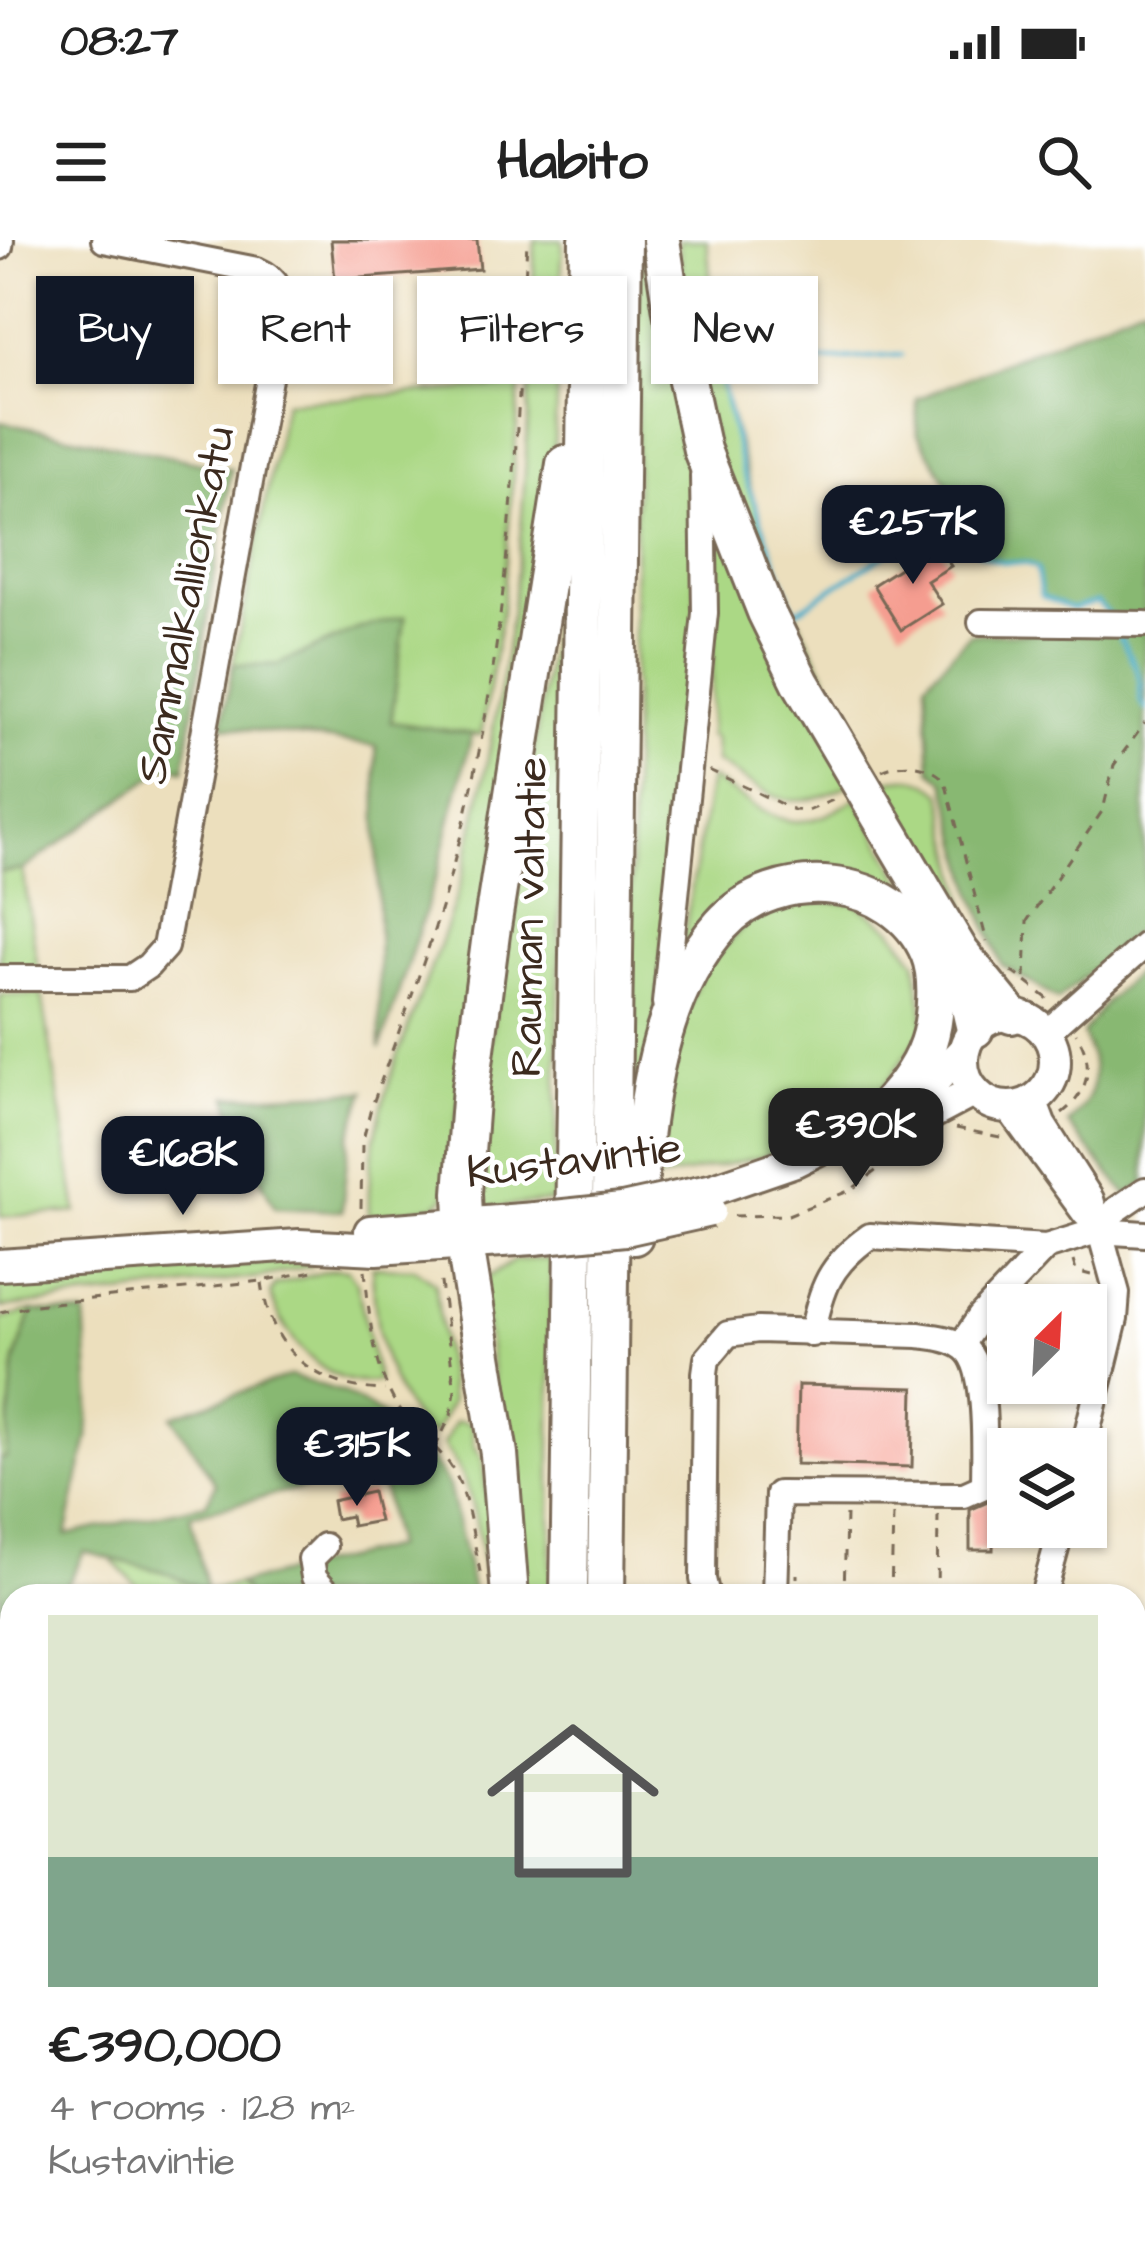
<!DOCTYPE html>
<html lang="en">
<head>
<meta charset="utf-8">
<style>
	body { margin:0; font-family:"Architects Daughter",sans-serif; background:#f2f2f2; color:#222; height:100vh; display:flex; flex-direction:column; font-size:45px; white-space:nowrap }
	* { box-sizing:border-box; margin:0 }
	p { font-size:39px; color:#767676 }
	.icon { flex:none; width:66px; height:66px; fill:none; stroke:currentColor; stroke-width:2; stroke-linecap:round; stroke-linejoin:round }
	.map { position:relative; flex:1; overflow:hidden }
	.side { position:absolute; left:0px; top:1344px; width:1146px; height:663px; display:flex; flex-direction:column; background:#fff; border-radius:36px 36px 0 0; box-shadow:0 3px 9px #0004 }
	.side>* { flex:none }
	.banner { position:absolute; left:36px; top:36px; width:1074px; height:108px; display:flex; gap:24px }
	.needle { width:78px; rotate:24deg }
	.controls { position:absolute; left:987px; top:1044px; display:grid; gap:24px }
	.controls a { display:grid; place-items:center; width:120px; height:120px; border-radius:0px; background:#fff; box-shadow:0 3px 9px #0004; font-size:60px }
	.price { position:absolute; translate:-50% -102px; padding:0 27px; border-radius:24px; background:#111827; color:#fff; font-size:39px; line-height:78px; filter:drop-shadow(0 3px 6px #0008) }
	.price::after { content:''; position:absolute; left:50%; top:72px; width:36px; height:27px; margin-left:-18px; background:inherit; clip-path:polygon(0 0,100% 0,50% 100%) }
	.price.on { background:#222; color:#fff }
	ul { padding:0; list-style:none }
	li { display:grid; align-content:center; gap:24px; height:636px; padding:0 48px }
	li+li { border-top:3px solid #e0e0e0 }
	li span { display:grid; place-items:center; height:372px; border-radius:0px; color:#555 }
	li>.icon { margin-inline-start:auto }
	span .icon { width:216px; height:216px; fill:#fffc; stroke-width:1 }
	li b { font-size:51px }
	.pill { padding:0 42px; border-radius:0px; background:#fff; box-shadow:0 3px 9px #0004; font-size:42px; line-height:108px }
	.pill.on { background:#111827; color:#fff }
	.status { display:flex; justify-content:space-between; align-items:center; height:84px; padding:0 60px; background:#fff; direction:ltr }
	.status svg { height:33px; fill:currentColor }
	header { display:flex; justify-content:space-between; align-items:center; height:156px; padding:0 48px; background:#fff; font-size:54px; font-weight:700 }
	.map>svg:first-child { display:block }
</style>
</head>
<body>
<div class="status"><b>08:27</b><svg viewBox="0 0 49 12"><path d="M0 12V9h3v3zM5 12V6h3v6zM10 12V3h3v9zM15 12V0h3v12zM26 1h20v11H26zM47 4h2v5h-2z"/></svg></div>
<header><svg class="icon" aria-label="menu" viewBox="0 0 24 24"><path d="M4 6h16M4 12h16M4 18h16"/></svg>Habito<svg class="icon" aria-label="search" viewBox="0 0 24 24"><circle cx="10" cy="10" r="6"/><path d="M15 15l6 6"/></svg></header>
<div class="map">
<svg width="1145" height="2006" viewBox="0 0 1145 2006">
	<rect width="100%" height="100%" fill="#fff"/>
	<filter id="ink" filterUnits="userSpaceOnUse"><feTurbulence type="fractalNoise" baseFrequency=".00833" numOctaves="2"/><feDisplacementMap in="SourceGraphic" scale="24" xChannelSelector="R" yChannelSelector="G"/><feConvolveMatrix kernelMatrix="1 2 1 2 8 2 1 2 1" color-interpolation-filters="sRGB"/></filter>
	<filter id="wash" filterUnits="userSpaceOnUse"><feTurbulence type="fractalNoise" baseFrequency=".004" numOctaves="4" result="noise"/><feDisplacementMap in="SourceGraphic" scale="48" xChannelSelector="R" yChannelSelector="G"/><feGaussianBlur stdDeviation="2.7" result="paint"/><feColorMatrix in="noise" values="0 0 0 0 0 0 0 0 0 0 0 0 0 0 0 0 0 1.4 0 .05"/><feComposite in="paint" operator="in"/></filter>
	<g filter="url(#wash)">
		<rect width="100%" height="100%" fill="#ecdfbd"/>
		<g fill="#abd885" stroke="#738152" stroke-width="3">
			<path d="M535 0H563L554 211 445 957 436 965 369 977C363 850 439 738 467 618 490 517 508 413 519 311 529 208 530 103 535 0Z"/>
			<path d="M639 0H651L696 261V375L654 794 627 949Z"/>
			<path d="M678 0H707L718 129 753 257 795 372 878 542C905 536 921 534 942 553L976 713 783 380 721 229 693 122Z"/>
			<path d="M520 146 502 371 481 495 391 483 405 377 358 389 277 425H233L285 162Z"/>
			<path d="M712 265 849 544C789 578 769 554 716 522L714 498 709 496 716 360Z"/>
			<path d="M567 290 555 961 488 968 479 964 483 849Z"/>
			<path d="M710 538C769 575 792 603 856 558L931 692 798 634 676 744Z"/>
			<path d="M23 630 38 729 0 730V632Z"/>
			<path d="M766 661 855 663 892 689 916 721 925 788 869 868 806 900 764 916 651 941 670 816 702 732Z"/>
			<path d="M0 755H42L77 972 0 977Z"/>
			<path d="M551 1019V1356H521L481 1042 515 1020Z"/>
			<path d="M292 1020 310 1021 311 1026 260 1037 0 1068V1045Z"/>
			<path d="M372 1027 414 1028 435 1043 451 1162 434 1194C420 1190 416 1179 408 1168 379 1124 375 1078 372 1027Z"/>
			<path d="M335 1029 348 1030 357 1043 378 1141C325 1151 285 1097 270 1054L275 1045Z"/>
			<path d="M32 1071 15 1121 6 1218 0 1220V1079Z"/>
			<path d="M455 1181 471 1183 474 1205 482 1218 501 1356H486C481 1306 476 1245 443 1205Z"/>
			<path d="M109 1317 161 1331 207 1351 238 1344 249 1356H147Z"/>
			<path d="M1134 1769 1145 1773V2006H1000L994 1995H1134Z"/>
			<path d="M12 1889V1995H84L83 2002 93 2006H0V1890Z"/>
		</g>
		<g fill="#88b872" stroke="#627148" stroke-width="3">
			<path d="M1145 63V377L1110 376 1097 362 1072 369 1041 356 1037 330C1023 319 1015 325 1000 321 979 317 964 301 952 286L934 283 961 266 917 193V159Z"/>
			<path d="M0 182 231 229 184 530 169 525 23 630 0 632Z"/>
			<path d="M405 376 391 482 472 494 437 634 380 809 376 506 222 486 233 425H277L358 389Z"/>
			<path d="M1145 392V683L1058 760 1002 725 974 654 945 541 931 530 926 442 970 394Z"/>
			<path d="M1145 724V944L1127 955 1068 884C1099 850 1098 835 1083 793L1105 763Z"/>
			<path d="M365 851 349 898 342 971 275 968 243 904 228 857Z"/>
			<path d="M32 1071 85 1075 90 1159 88 1197 66 1295 206 1264 216 1244 172 1176 290 1136 343 1152 392 1181 429 1217 449 1246 474 1356H249L238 1344 394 1307 380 1229 190 1275 207 1351 161 1331 84 1312 62 1356H12V1485L0 1495V1220L6 1218 15 1121Z"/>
			<path d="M12 1825V1889L0 1890V1830Z"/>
			<path d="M648 1995H994L1000 2006H648Z"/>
		</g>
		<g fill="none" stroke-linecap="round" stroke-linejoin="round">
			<g stroke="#4aadc9" stroke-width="4.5">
				<path d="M902 115 718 128 742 230 795 372 934 283 952 285C964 301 979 317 1000 321 1015 325 1023 319 1037 329L1041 356 1072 369 1097 362 1109 375"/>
				<path d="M1119 395C1131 420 1143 431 1140 461L1145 469"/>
				<path d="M1134 1783 1145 1796"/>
				<path d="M1134 1830 1141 1794"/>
			</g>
		</g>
		<g id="blocks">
			<g fill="#f59d90">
				<path d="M331 0H477L480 29 335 40Z"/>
				<path d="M937 304 951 326 927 341 942 364 901 390 873 345Z"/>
				<path d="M798 1145 914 1148 912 1227 796 1224Z"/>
				<path d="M372 1252 379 1281 352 1286 350 1276 335 1279 332 1261Z"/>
				<path d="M988 1262H994L993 1310H970V1270Z"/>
			</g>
		</g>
	</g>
	<g filter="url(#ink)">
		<use href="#blocks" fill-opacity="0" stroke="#796956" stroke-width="3"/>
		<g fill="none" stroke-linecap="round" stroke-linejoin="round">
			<defs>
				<g id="minor">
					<path d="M0 7 1 0"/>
					<path d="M981 382 1145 384"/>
					<path d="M0 738H130L148 726 165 707 281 73C282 51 278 39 257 30L104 0"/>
					<path d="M665 763 705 373 703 236"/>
					<path d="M1046 793 1145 705"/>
					<path d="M1034 860 1043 884 1091 959 1117 1053 1115 1079 1083 1209"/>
					<path d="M1007 867 1085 974"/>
					<path d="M1097 991 1116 970 1145 950"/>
					<path d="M812 1094C822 1047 829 1025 870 996L1046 1007 1097 991 1145 994"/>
					<path d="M961 1105 980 1077 1046 1007"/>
					<path d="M324 1306 311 1319 314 1337 331 1356"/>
					<path d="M707 1356 703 1339 705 1133 707 1119 728 1094 758 1090 918 1095C934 1097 951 1098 964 1108 989 1127 984 1214 984 1246"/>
					<path d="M775 1356 778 1254 964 1255 984 1246H1008"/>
					<path d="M1043 1356 1062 1287"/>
					<path d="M1134 1437H1145"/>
					<path d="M12 1503 0 1513 12 1529"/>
					<path d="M0 1597 12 1586"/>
					<path d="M0 1645 12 1675"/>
					<path d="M1134 1769 1145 1773"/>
					<path d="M269 2006 272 1995"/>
				</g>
				<g id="major">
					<circle cx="1009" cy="821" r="46"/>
					<path d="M908 886 974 851"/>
					<path d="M714 949 795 921 912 863 964 810"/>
					<path d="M370 991 535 978"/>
					<path d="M0 1025 299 1005 377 1009 534 999"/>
				</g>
				<g id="highway">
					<path d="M661 0 672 71 702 210 766 372 801 443 960 712 1011 775"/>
					<path d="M937 722 968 760 975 789"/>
					<path d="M634 996C645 894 648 767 721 685 775 624 895 632 929 713 939 737 936 779 928 803 917 836 894 859 871 884"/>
					<path d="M510 1356 499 1214 465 1005 463 953 471 847 491 694 565 224"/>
					<path d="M569 1356 588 0"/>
					<path d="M606 1356 623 0"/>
					<path d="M561 2006V1995"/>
					<path d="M598 2006V1995"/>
				</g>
			</defs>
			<use href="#minor" stroke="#796956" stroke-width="30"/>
			<use href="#major" stroke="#796956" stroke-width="36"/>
			<use href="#highway" stroke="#796956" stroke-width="42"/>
			<g stroke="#796956" stroke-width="3" stroke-dasharray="9 9" stroke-linecap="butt">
				<path d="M709 530 794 570 808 571 835 559"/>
				<path d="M882 531C902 521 931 524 945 541L987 702"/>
				<path d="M1012 731 1052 762"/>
				<path d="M1025 738 1027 681 1103 570 1114 525 1145 483"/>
				<path d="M1062 873C1090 852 1095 823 1076 793"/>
				<path d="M956 888 1005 898"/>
				<path d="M361 968 362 904 370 872C399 789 432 707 454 622 508 418 517 209 527 0"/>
				<path d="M734 976 788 975 851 950 904 909"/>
				<path d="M1073 1021 1076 1031 1091 1035"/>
				<path d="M365 1030C370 1083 373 1137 407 1180 421 1197 441 1210 452 1228 470 1258 473 1302 481 1336"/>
				<path d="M262 1043C271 1112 316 1148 385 1150"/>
				<path d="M0 1072 35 1065 262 1041 313 1031"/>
				<path d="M435 1208 451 1175 455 1151 440 1035"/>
				<path d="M797 1356V1334"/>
				<path d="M844 1356 846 1274"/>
				<path d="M891 1356 893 1274"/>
				<path d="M937 1356 938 1274"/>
				<path d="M499 1995V2006"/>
				<path d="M916 2006 920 1995"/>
			</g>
			<use href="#minor" stroke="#fff" stroke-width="24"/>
			<use href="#major" stroke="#fff" stroke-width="30"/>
			<use href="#highway" stroke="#fff" stroke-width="36"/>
			<defs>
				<g id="major-bridge">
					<path d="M535 978 622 969 714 949"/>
					<path d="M534 999 625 990 710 971"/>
				</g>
			</defs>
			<use href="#major-bridge" stroke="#796956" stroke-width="36" stroke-linecap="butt"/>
			<use href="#major-bridge" stroke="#fff" stroke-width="30"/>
		</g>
	</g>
	<g text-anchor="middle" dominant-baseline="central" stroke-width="9" stroke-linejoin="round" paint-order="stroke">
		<g font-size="45" fill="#3b2a1e" stroke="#fff">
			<text transform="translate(186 365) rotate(-79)">Sammalkallionkatu</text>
			<text transform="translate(530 677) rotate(-89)">Rauman valtatie</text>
			<text transform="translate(574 921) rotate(-7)">Kustavintie</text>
		</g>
	</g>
</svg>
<div class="controls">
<a><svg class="needle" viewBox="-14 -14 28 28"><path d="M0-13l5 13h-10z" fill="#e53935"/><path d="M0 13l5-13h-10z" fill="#767676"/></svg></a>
<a><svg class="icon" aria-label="layers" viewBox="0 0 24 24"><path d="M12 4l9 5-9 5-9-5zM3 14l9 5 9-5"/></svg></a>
</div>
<b class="price" style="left:913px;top:347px">€257K</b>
<b class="price on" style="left:856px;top:950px">€390K</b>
<b class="price" style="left:183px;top:978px">€168K</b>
<b class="price" style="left:357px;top:1269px">€315K</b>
<div class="banner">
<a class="pill on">Buy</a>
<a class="pill">Rent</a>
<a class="pill">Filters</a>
<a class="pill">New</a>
</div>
<section class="side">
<ul>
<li><span style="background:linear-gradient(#dfe7d0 65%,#7fa58c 0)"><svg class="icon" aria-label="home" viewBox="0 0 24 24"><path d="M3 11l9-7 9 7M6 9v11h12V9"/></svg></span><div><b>€390,000</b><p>4 rooms · 128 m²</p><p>Kustavintie</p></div></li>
</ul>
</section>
</div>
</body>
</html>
